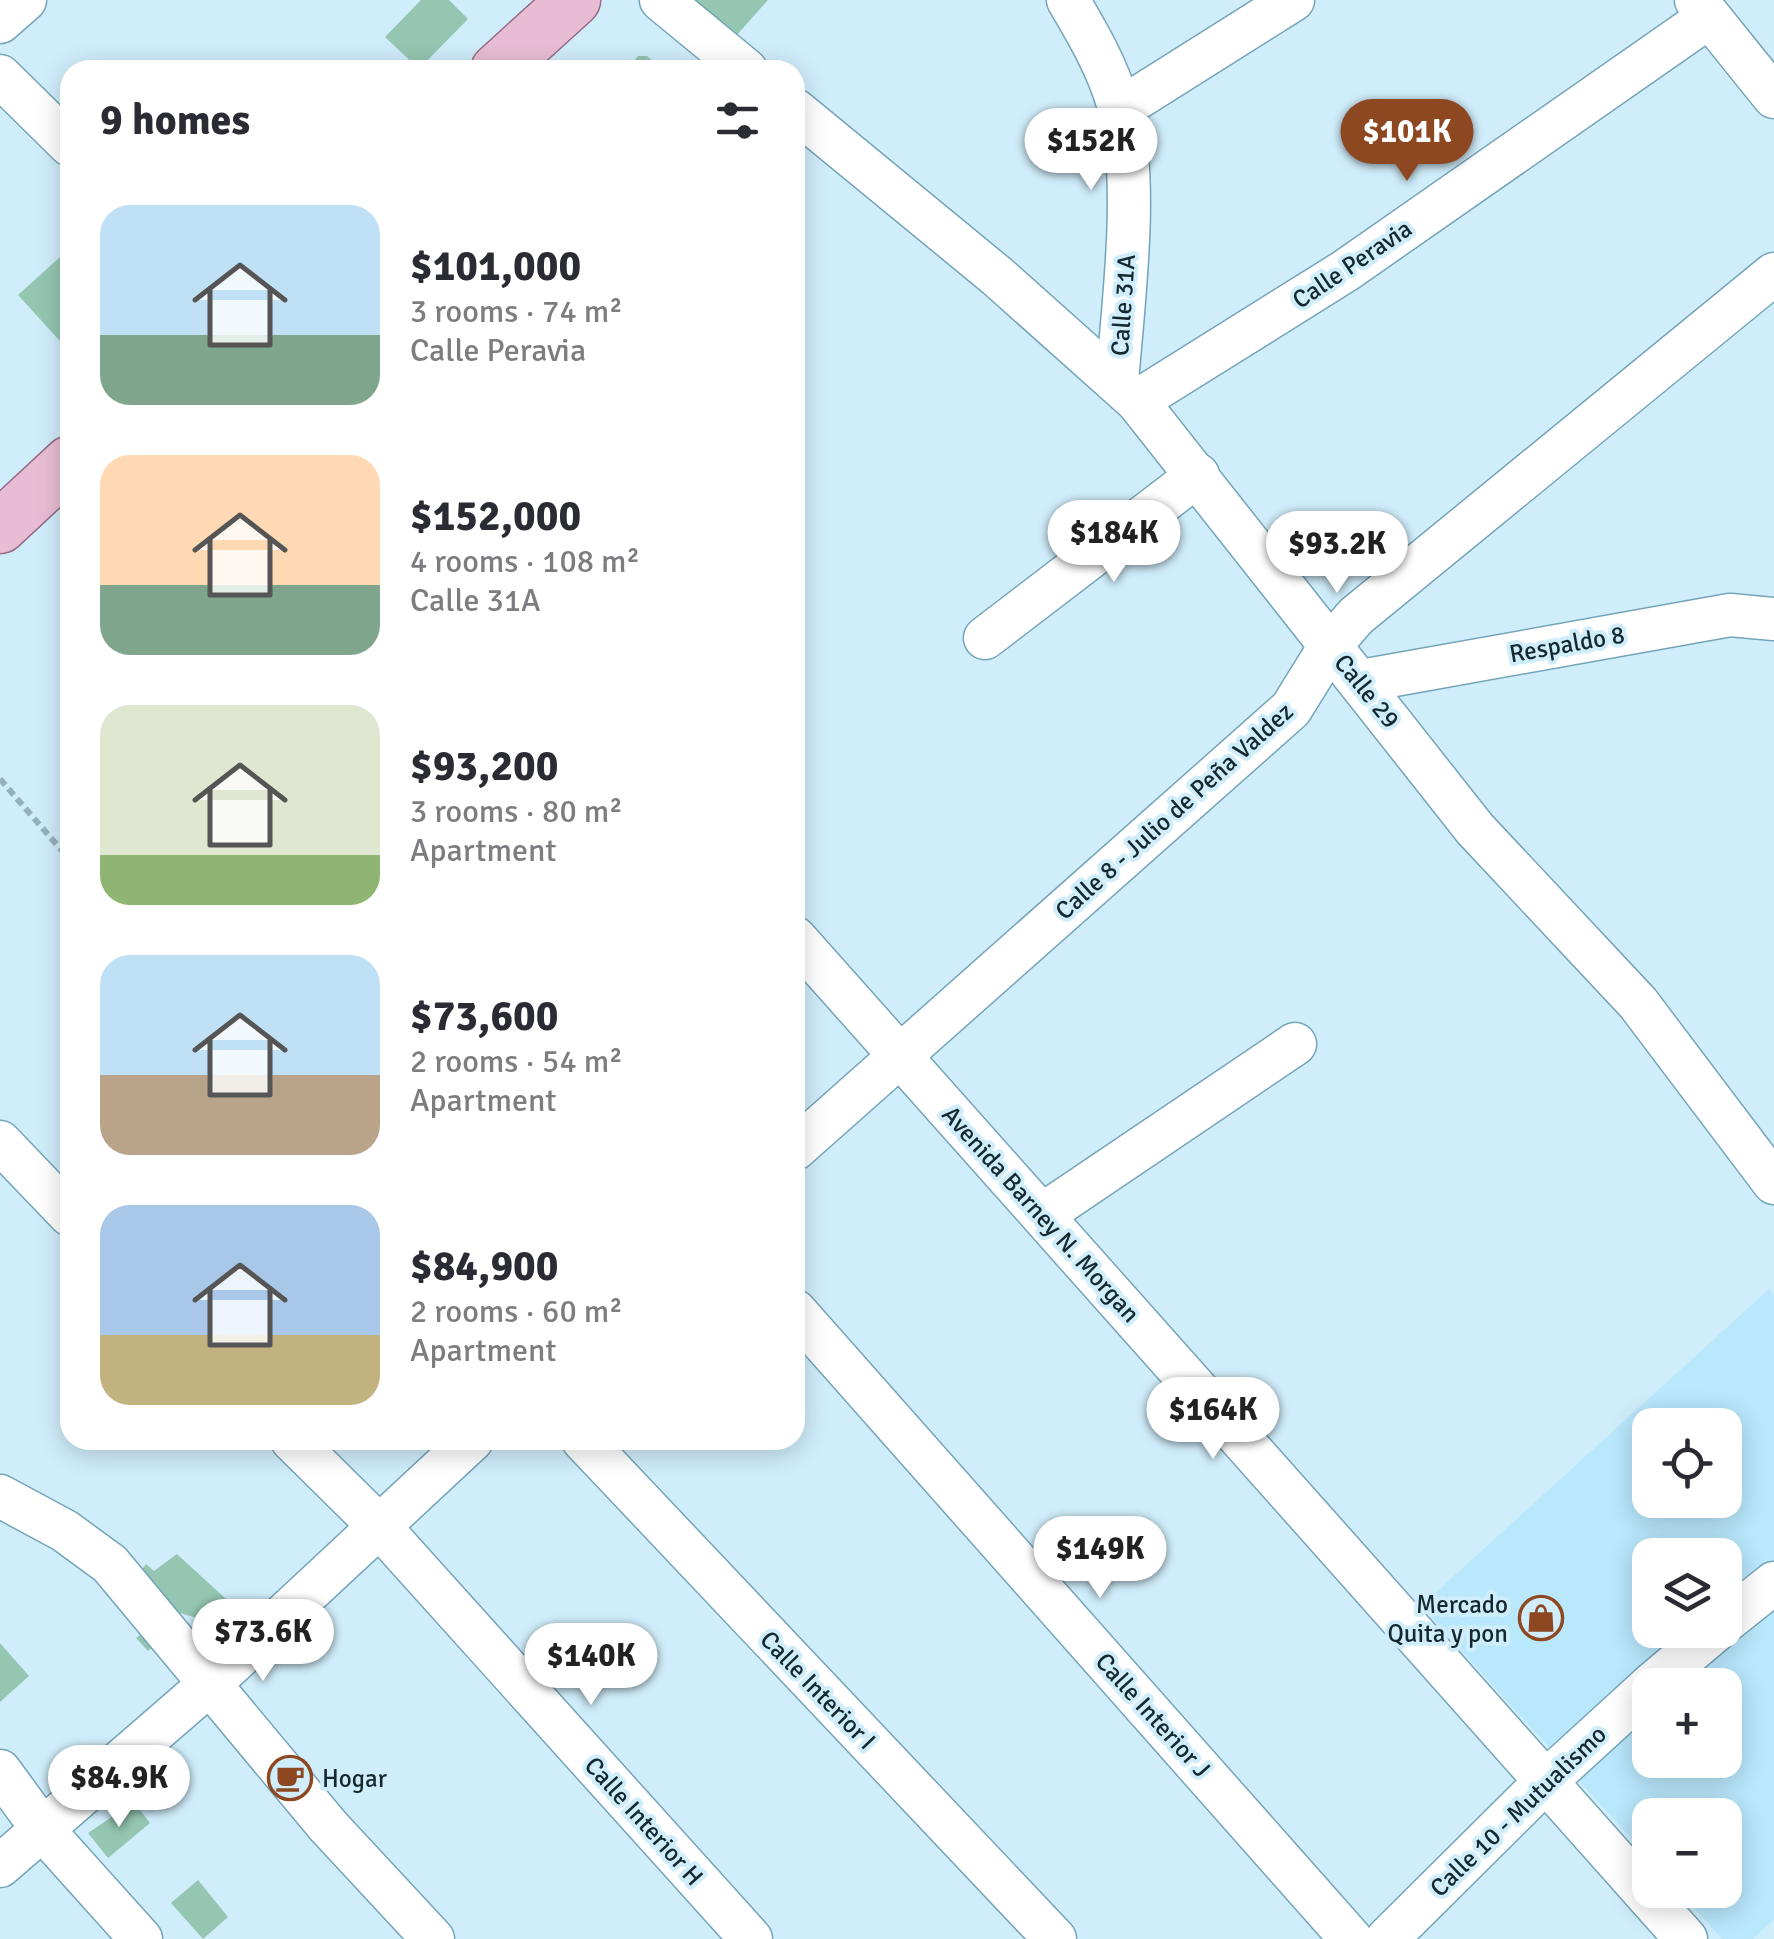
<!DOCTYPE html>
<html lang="en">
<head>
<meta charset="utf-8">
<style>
	body { margin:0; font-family:Signika,sans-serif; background:#f2f2f3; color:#2b2b33; height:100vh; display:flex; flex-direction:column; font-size:38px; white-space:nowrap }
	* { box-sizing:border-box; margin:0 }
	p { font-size:32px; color:#7c7c81 }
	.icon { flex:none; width:55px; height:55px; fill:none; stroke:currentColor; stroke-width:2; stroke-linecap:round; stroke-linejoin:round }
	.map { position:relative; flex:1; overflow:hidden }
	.panel { position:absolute; left:60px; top:60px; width:745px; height:1390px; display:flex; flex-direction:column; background:#fff; border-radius:30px; box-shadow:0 5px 25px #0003 }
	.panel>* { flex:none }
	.buttons { position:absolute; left:1632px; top:1408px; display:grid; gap:20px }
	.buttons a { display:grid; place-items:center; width:110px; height:110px; border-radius:20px; background:#fff; box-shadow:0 5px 25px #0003; font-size:50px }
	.price { position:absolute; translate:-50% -85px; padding:0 22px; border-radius:35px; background:#fff; color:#222; font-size:32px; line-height:65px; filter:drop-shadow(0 2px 5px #0008) }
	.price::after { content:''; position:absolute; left:50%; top:60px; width:30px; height:22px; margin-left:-15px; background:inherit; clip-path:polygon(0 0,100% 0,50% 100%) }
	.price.current { background:#8e4821; color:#fff }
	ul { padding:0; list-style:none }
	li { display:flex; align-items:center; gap:30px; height:250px; padding:0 40px }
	li span { display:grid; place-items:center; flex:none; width:280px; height:200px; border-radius:30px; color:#555 }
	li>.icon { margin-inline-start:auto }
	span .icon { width:120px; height:120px; fill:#fffc; stroke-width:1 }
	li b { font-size:42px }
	h2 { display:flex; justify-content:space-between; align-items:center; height:120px; padding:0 40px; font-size:42px }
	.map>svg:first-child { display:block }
</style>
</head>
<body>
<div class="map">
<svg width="1774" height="1939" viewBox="0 0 1774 1939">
	<rect width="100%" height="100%" fill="#d0edfb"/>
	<path fill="#b9e7fc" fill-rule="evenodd" d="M1769 1289 1774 1295V1919L1753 1939H1722L1678 1890H1725V1815H1650V1859L1421 1606ZM1650 1425H1725V1500H1650ZM1650 1555H1725V1630H1650ZM1650 1685H1725V1760H1650Z"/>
	<g fill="#94c6b1">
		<path d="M421 0H449L468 19 419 69 385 37Z"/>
		<path d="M684 0H768L727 46Z"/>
		<path d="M638 56H647L663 70H626Z"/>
		<path d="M70 248V352L18 295Z"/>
		<path d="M177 1554 226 1599 218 1615 204 1620 166 1609 136 1577 146 1564 154 1571Z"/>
		<path d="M155 1623 167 1637 148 1651 136 1638Z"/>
		<path d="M0 1643 29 1676 0 1702Z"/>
		<path d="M134 1802 150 1823 108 1858 88 1833Z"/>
		<path d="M198 1880 228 1917 203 1939 171 1903Z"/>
	</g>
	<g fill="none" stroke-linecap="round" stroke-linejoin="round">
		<defs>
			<g id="minor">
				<path d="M661 0 746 70"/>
				<path d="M1068 0C1088 34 1107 66 1118 104 1140 178 1123 304 1117 382"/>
				<path d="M1696 0 1774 97"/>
				<path d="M0 22 25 0"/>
				<path d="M0 76 70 145"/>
				<path d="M1120 109 1293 0"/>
				<path d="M795 110 997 276 1137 401 1475 829 1638 1003 1774 1183"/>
				<path d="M1137 401 1345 271 1709 17"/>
				<path d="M985 638 1198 475"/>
				<path d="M1361 681 1730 615 1774 619"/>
				<path d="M795 938 1686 1939"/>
				<path d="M0 1142 70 1215"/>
				<path d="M795 1149 1291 709 1330 646 1356 616 1774 274"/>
				<path d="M1042 1215 1295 1044"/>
				<path d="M795 1311 1351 1939"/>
				<path d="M292 1440 378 1525 751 1939"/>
				<path d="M583 1440 1055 1939"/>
				<path d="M0 1496 65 1531 110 1564 328 1826 433 1939"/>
				<path d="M1725 1622 1774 1583"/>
				<path d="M1651 1685 1716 1630"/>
				<path d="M0 1771 43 1830 141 1939"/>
				<path d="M0 1866 212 1682 472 1440"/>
				<path d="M1387 1939 1546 1781 1650 1686"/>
			</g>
			<g id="major">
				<path d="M497 70 574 0"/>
				<path d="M0 527 70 462"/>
			</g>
		</defs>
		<use href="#minor" stroke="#74a4b9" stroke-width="45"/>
		<use href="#major" stroke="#946c87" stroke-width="55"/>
		<path stroke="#95b0bc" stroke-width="6" stroke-dasharray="8 5" stroke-linecap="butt" d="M0 779 70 860"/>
		<use href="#minor" stroke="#fff" stroke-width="42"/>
		<use href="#major" stroke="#e8bdd3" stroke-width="52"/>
	</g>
	<defs>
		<symbol id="shop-ring" viewBox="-11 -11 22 22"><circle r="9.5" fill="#d0edfb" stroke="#8e4821" stroke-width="1.5"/><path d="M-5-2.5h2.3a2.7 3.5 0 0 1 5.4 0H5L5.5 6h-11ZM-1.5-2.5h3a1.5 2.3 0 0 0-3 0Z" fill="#8e4821"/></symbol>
		<symbol id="cafe-ring" viewBox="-11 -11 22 22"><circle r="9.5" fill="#d0edfb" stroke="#8e4821" stroke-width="1.5"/><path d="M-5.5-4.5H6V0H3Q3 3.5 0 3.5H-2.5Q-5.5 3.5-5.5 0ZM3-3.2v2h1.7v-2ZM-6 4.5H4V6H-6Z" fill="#8e4821"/></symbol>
	</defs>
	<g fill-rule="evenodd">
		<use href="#shop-ring" x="1516" y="1593" width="50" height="50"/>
		<use href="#cafe-ring" x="265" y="1753" width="50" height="50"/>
	</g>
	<g text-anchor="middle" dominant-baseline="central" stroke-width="8" stroke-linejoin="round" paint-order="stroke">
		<g font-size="25" fill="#142830" stroke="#d0edfb">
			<text transform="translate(1352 264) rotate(-34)">Calle Peravia</text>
			<text transform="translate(1123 305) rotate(-86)">Calle 31A</text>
			<text transform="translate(1567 644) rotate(-10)">Respaldo 8</text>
			<text transform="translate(1367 691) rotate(51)">Calle 29</text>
			<text transform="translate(1174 811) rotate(-42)">Calle 8 - Julio de Peña Valdez</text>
			<text transform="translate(1041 1214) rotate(48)">Avenida Barney N. Morgan</text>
			<text transform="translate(818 1690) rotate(46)">Calle Interior I</text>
			<text transform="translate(1153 1715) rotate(48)">Calle Interior J</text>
			<text transform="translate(1518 1811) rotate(-44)">Calle 10 - Mutualismo</text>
			<text transform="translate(644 1821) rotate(48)">Calle Interior H</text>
		</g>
		<g font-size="25" fill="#142830" stroke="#d0edfb" text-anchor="end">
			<text x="1508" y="1604">Mercado<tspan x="1508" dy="29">Quita y pon</tspan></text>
			<text x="322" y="1778" text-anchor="start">Hogar</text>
		</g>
	</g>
</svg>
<div class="buttons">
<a><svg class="icon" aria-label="locate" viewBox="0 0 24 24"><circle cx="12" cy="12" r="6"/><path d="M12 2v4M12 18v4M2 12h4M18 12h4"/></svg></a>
<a><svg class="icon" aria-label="layers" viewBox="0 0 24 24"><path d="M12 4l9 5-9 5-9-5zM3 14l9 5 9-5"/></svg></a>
<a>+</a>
<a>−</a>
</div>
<b class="price current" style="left:1407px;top:184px">$101K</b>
<b class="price" style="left:1091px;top:193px">$152K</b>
<b class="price" style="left:1114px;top:585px">$184K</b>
<b class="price" style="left:1337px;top:596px">$93.2K</b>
<b class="price" style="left:1213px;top:1462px">$164K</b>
<b class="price" style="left:1100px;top:1601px">$149K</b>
<b class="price" style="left:263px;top:1684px">$73.6K</b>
<b class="price" style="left:591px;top:1708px">$140K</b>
<b class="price" style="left:119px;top:1830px">$84.9K</b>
<section class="panel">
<h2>9 homes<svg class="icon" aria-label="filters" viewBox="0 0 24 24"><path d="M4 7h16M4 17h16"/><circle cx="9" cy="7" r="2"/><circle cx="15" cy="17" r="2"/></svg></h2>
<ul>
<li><span style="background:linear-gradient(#bfe0f5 65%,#7fa58c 0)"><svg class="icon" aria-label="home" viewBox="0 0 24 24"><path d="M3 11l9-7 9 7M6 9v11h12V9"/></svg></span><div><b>$101,000</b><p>3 rooms · 74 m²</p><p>Calle Peravia</p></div></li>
<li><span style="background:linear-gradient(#ffd9b3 65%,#7fa58c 0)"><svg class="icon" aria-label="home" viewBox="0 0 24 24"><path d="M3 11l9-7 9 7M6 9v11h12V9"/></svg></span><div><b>$152,000</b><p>4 rooms · 108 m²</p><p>Calle 31A</p></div></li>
<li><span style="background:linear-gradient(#dfe7d0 75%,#8fb573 0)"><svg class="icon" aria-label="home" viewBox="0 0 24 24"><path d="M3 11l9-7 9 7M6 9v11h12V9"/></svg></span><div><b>$93,200</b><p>3 rooms · 80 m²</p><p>Apartment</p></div></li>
<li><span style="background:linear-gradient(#bfe0f5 60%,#b9a48a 0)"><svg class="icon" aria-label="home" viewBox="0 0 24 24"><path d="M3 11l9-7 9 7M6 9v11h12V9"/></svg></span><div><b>$73,600</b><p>2 rooms · 54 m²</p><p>Apartment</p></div></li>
<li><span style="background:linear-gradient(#a9c7e8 65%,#c2b280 0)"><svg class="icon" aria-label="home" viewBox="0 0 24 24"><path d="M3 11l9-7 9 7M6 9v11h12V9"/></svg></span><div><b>$84,900</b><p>2 rooms · 60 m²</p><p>Apartment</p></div></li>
</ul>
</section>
</div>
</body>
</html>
